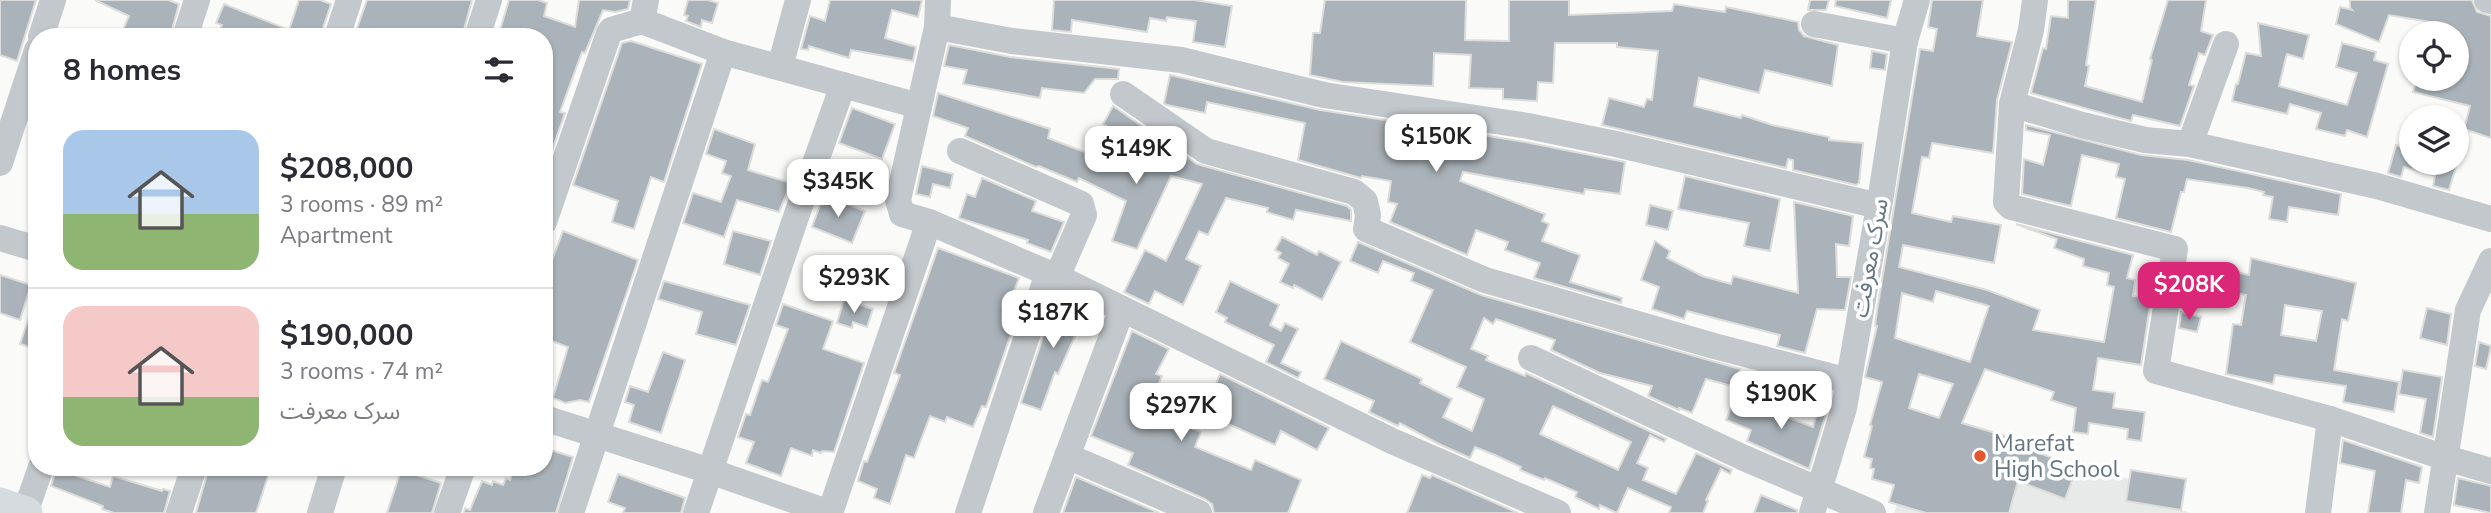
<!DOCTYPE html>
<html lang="en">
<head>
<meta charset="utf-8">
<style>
	body { margin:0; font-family:"Nunito Sans","Noto Sans Arabic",sans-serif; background:#f7f7f7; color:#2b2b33; height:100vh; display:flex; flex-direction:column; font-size:26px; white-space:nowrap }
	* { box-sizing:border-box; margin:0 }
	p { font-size:23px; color:#7c7c81 }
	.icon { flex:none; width:38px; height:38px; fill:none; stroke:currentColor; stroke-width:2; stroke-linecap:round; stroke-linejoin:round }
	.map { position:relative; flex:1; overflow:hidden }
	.side { position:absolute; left:28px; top:28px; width:525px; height:448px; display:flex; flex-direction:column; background:#fff; border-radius:28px; box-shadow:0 2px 5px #0004 }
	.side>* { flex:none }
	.tools { position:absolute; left:2399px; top:21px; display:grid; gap:14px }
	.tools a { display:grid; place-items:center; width:70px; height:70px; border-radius:50%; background:#fff; box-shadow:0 2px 5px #0004; font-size:35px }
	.price { position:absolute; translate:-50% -60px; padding:0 16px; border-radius:14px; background:#fff; color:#222; font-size:23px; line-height:46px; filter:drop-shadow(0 2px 4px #0008) }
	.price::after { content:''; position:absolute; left:50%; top:42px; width:21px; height:16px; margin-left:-10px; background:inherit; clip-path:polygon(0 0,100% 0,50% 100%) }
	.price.active { background:#db2777; color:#fff }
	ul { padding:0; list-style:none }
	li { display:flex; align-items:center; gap:21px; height:175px; padding:0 35px }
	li+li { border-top:2px solid #e1e1e2 }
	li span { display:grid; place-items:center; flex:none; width:196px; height:140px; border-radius:21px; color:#555 }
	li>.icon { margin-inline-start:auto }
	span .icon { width:84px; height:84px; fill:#fffc; stroke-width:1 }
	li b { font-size:30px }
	h2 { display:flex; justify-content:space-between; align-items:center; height:84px; padding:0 35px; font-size:30px }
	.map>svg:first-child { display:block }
</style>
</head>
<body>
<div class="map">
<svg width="2491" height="513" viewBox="0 0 2491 513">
	<rect width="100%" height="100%" fill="#fafaf8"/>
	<path fill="#e8e9e9" d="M1926 424 2166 489 2168 505 2190 513H1894Z"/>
	<g fill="#aab3b9" stroke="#dcdcda" stroke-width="2" fill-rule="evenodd">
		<path d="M0 0H36L17 61 0 55Z"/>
		<path d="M95 0H168L179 4 170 37H120L129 16Z"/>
		<path d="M299 0H320L331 4 320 37H220L222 33 219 32 222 25 216 23 224 4 289 30Z"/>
		<path d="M367 0H472L462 37H354Z"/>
		<path d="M509 0H538L547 3 544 16 575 27 579 0H630L628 9 615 12 603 10 585 53 582 52 560 112 565 113 545 170 544 37H498Z"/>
		<path d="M688 0H708L718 3 712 23 702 20 701 27 686 21 688 16 684 15Z"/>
		<path d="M830 0H922L918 17 892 10 885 38 916 47 913 61 851 50 849 58 809 46 808 50 801 49 810 16 825 21Z"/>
		<path d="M1054 0H1194L1232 6 1225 47 1193 42 1196 21 1167 17 1166 21 1150 18 1147 32 1072 20 1071 32 1052 30Z"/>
		<path d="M1325 0H1466L1465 40 1509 41V0H1569V15L1672 11 1674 4 1725 12 1726 7 1798 22 1799 30 1804 36 1838 45 1832 86 1765 70 1759 93 1699 78 1694 106 1741 118 1742 115 1772 125 1829 137V140L1863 143 1859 183 1856 185 1793 170V160L1788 159 1786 168 1602 125 1609 98 1644 107 1647 99 1652 100 1658 51 1617 47V43H1555L1553 83 1538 82 1537 101 1503 99V89L1469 88 1471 55 1434 53 1433 86 1343 82 1310 75 1313 33H1320Z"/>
		<path d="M1810 0H1829L1826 10H1808Z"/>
		<path d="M1836 0H1891L1887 18 1835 6Z"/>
		<path d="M1932 0H1983L1977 36 2012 42 1997 100 1993 153 1932 143 1929 158 1922 157 1912 213 1951 222 1953 216 2001 225 1994 263 1903 245 1899 267 1987 290 2040 310 2033 330 2104 342 2114 287 2107 285 2109 273 2083 266 2084 259 2054 248 2057 239 2016 224 2133 255 2127 278 2135 280 2133 296 2151 299 2141 365 2098 358 2093 390 2115 393 2113 408 2145 412 2141 441 2127 439 2128 429 2089 423 2088 434 2073 432 2076 408 2051 400 2054 392 1985 369 1962 423 2029 443 2027 448 2077 468 2065 499 2018 481 2009 513H1926L1889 502 1894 485 1872 479 1874 469 1870 468 1872 459 1864 457 1872 426 1870 425 1882 382 1865 377 1877 326H1875L1877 311 1920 49 1933 51 1937 29 1928 27ZM1936 291 1989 306 1970 362 1895 338 1902 293 1933 302ZM1919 374 1953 384 1939 418 1909 408Z"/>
		<path d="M2068 0H2096L2086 65 2089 66 2085 86 2142 102 2152 60 2150 59 2168 0H2206L2201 31 2213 35 2205 55 2199 53 2189 85 2194 86 2180 126 2133 115 2131 121 2031 93 2043 48 2046 49 2051 16 2068 18Z"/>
		<path d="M2350 0H2472L2477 12 2491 16V138L2464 129 2470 106 2413 92 2417 79H2457V33H2434L2437 23 2389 15 2379 42 2336 24 2340 7 2352 10 2350 8Z"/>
		<path d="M2258 23 2309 35 2303 59 2287 54 2286 57 2279 86 2347 105 2357 73 2336 67 2342 43 2376 52 2374 60 2388 64 2367 137 2347 130 2345 136 2316 129 2321 113 2290 104 2287 114 2232 101 2236 84H2238L2246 53 2261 56Z"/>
		<path d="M631 41 702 64 664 182 651 177 634 229 612 222 618 201 573 185 622 43Z"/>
		<path d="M949 45 1010 57 1119 69 1118 79H1095L1084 93 1042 88 1040 98 963 84 967 70 944 66Z"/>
		<path d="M1872 51 1887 54 1885 70 1870 68Z"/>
		<path d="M1170 75 1320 110 1404 123 1401 139 1435 147 1439 128 1525 142 1625 162 1620 194 1585 189 1584 194 1463 172 1460 181 1545 214 1542 221 1549 224 1542 241 1580 255 1570 282 1622 298 1621 303 1534 278 1540 263 1505 250 1508 242 1476 230 1467 255 1390 222 1397 204 1388 202 1391 181 1362 176 1361 178 1298 160 1305 123 1207 102 1205 113 1167 105 1164 103Z"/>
		<path d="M938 93 1050 129 1048 138 1108 161 1121 134 1103 124 1113 106 1197 164 1347 206 1351 210V221L1296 210 1293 220 1267 212 1268 208 1226 198 1208 235 1199 231 1186 259 1201 266 1183 305 1155 291 1149 304 1124 292 1145 250 1166 261 1202 184 1171 176 1137 249 1112 241 1126 201 1079 178 1077 182 1039 166 1036 167 965 136 968 128 933 116Z"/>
		<path d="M852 108 895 124 882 159 839 143Z"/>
		<path d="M2026 125 2141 155 2188 160 2341 194 2338 215 2289 207 2287 222 2269 219 2273 197 2263 195 2264 192 2248 188 2187 179 2184 192H2181L2171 232 2116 218 2125 179 2116 177 2119 164 2082 155 2071 206 2022 194 2024 159 2043 165 2050 135 2026 130Z"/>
		<path d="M714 129 755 144 748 170 791 183 779 212 737 200 724 237 683 223 693 193 721 202 731 176 722 173 726 161 706 154Z"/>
		<path d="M2396 145 2412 150V163H2457L2449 190 2433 186 2435 176 2404 167 2401 177 2388 173Z"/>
		<path d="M922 166 953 174 950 188 933 184 930 197 916 194Z"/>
		<path d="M1685 176 1780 199 1770 251 1744 246 1749 223 1678 209Z"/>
		<path d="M982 178 1036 201 1032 211 1064 222 1051 252 1027 243 1028 240 959 218 967 194 975 197Z"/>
		<path d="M824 195 865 211 852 243 812 227Z"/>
		<path d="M1794 202 1853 216 1849 246 1836 244 1837 277H1851L1845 310 1817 309 1805 353 1777 346 1780 335 1687 311 1684 319 1652 309 1659 287 1641 280 1655 241 1670 251 1667 258 1702 276 1731 284 1733 276 1798 293Z"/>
		<path d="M1650 205 1673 211 1668 230 1646 225Z"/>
		<path d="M563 231 638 260 589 402 580 400 565 403 553 398 568 347 544 338V260L551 263Z"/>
		<path d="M733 231 771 241 760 275 724 264Z"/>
		<path d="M1282 237 1317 255 1319 251 1341 262 1322 300 1294 285 1293 288 1280 282 1289 264 1278 258 1281 253 1275 250Z"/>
		<path d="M1358 242 1481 295 1740 369 1735 387 1706 379 1692 413 1679 408V410L1648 396 1652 386 1600 373 1551 350 1555 340 1496 319 1493 324 1484 318 1471 349 1488 356 1486 360 1525 376 1526 373 1666 439 1664 442 1650 435 1637 463 1648 468 1643 480 1676 494 1696 453 1732 470 1730 474 1721 469 1706 500 1708 501 1703 513H1669L1671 507 1628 488 1617 513 1600 505 1599 509 1575 497 1577 492 1545 478 1544 480 1520 470 1521 467 1495 455 1475 447 1470 458 1437 443 1400 423 1398 426 1369 412 1374 401 1324 379 1341 341 1422 379 1420 383 1452 399 1443 417 1472 431 1484 399 1457 387 1466 367 1410 342 1433 290 1411 281 1414 273 1383 261 1378 273 1350 261ZM1553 406 1631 442 1618 470 1540 434Z"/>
		<path d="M938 248 1019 278 1007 309 1018 313 986 407 982 406 973 427 947 417 945 422 930 416 914 458 906 455 890 504 874 498 877 489 858 481 864 461 867 462 900 375 894 373Z"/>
		<path d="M2251 258 2356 283 2348 321 2342 319 2334 370 2399 382 2394 412 2343 402 2346 386 2275 375 2273 384 2226 374 2233 324 2241 325 2246 295 2210 287 2214 267 2249 275ZM2285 305 2322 311 2316 341 2281 335Z"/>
		<path d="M0 275 31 285 20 320 0 313Z"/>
		<path d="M664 281 750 305 736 345 696 334 702 312 658 299Z"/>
		<path d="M1230 281 1279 305 1270 325 1281 331 1285 323 1298 329 1281 363 1301 372 1298 378 1266 362 1274 345 1225 322 1227 318 1216 312Z"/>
		<path d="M1057 295 1087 309 1058 374 1055 372 1041 410 1021 403Z"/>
		<path d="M844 300 873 309 867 327 853 322 852 328 837 323Z"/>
		<path d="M34 302H37V349L20 344Z"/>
		<path d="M783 304 833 321 823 349 864 363 834 452 822 451 821 453 813 450 812 456 791 448 781 476 746 463 754 442 738 437 746 414 750 415 762 380 768 382 788 329 776 325Z"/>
		<path d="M2427 308 2451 314 2447 345 2420 338Z"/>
		<path d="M2181 312 2201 317 2197 332 2179 328Z"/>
		<path d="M1132 331 1169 349 1156 374 1162 376 1147 410 1201 432 1195 447 1251 470 1255 460 1301 480 1288 513H1214L1212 504 1205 499 1128 465 1133 453 1091 436Z"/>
		<path d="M2479 342 2491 346 2486 369 2475 366Z"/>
		<path d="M663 352 685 360 661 433 629 422 634 405 625 402 630 386 648 392Z"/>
		<path d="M2403 370 2442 377 2433 437 2420 433 2426 399 2399 394Z"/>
		<path d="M1220 374 1329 428 1317 450 1281 431 1275 445 1204 413Z"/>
		<path d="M1824 391 1831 393 1829 404 1809 469 1747 441 1751 430 1726 420 1735 398 1813 427Z"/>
		<path d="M2343 440 2422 467 2419 483 2406 480 2401 513H2368L2375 471 2340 463Z"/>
		<path d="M544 448 573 457 556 513H464L465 508 470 510 482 481 492 485 493 481 503 485 506 478 510 480 514 467H544Z"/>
		<path d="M209 467H271L256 513H196Z"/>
		<path d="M56 469 110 487 113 476 162 491 163 489 170 491 164 513H114L102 509 103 506 51 486Z"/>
		<path d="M401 470 441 483 432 513H387Z"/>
		<path d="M2131 470 2186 479 2181 510 2126 501Z"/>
		<path d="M618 474 685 498 681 513H623L625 508 608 502Z"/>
		<path d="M1422 475 1430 478 1432 475 1518 513H1407Z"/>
		<path d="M1076 477 1159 513H1063Z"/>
		<path d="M2458 478 2491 486V513L2454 505Z"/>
		<path d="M1761 495 1797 510V513H1754Z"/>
	</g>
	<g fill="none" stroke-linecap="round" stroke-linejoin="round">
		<g stroke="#c3c8cc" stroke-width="26">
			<path d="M938 0 937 27 898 200 902 214 929 222 1057 277 1392 441 1558 513"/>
			<path d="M2035 0 2031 30 2012 104 2006 202 2011 207 2175 249 2156 371 2330 419 2446 458 2491 471"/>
			<path d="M2487 0 2491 1"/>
			<path d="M642 21 723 52 919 106"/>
			<path d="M1814 24 1905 41"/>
			<path d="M937 27 1012 41 1181 60 1324 95 1528 126 1616 144 1879 206"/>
			<path d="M41 37 53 0"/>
			<path d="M185 37 197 0"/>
			<path d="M337 37 349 0"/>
			<path d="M477 37 489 0"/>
			<path d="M780 67 798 0"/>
			<path d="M1123 94 1206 151 1354 192 1365 201 1368 215 1366 229 1485 280 1714 346 1849 381"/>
			<path d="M2012 104 2082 125 2145 140 2190 144 2377 186 2491 219"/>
			<path d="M2190 144 2226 44"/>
			<path d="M960 151 1081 204 1084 215 1057 277"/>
			<path d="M0 163 37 50"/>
			<path d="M544 222 609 33 611 30 642 21 646 0"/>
			<path d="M0 238 37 249"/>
			<path d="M1531 358 1744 458 1873 513"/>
			<path d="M544 418 710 471 830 513"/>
			<path d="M1067 456 1199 513"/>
			<path d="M25 513 41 467"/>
			<path d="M179 513 194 467"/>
			<path d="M320 513 334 467"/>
			<path d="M447 513 463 467"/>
			<path d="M571 513 723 52"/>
			<path d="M696 513 797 214 843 85"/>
			<path d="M830 513 929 222"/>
			<path d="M968 513 1048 273"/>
			<path d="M1046 513 1122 309"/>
			<path d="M1812 513 1844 408 1881 195 1905 41 1917 0"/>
			<path d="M2318 513 2330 419"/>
			<path d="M2437 513 2468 310 2491 261"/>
		</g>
		<path stroke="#d6dbdf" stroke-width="33" d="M0 504 26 513"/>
	</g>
	<circle fill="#e4572e" stroke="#fff" stroke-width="2.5" cx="1980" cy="456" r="7"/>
	<g text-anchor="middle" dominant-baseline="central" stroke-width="7" stroke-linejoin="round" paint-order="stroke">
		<g font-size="23" fill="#657683" stroke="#fff">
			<text transform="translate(1870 258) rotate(-80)">سرک معرفت</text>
		</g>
		<g font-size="23" fill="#657683" stroke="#fff" text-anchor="start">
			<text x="1994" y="443">Marefat<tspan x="1994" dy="26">High School</tspan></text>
		</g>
	</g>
</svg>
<div class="tools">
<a><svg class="icon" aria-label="locate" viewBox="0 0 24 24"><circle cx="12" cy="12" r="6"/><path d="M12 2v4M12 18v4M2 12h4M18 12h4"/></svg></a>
<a><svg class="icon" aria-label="layers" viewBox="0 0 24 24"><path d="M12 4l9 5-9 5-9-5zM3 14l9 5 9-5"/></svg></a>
</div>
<b class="price" style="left:1436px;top:174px">$150K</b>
<b class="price" style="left:1136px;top:186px">$149K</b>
<b class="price" style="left:838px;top:219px">$345K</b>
<b class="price" style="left:854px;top:315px">$293K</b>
<b class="price active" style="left:2189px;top:322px">$208K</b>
<b class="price" style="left:1053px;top:350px">$187K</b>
<b class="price" style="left:1781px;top:431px">$190K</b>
<b class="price" style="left:1181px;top:443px">$297K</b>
<section class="side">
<h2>8 homes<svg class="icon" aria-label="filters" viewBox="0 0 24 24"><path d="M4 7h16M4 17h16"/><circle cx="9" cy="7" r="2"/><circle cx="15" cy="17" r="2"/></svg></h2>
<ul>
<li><span style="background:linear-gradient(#a9c7e8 60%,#8fb573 0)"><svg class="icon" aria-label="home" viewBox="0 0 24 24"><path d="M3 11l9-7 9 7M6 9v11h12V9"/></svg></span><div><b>$208,000</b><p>3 rooms · 89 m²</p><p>Apartment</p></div></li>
<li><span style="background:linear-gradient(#f6c9c9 65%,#8fb573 0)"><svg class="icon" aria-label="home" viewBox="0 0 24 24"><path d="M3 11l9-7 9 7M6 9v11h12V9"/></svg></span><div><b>$190,000</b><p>3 rooms · 74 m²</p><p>سرک معرفت</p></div></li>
</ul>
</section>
</div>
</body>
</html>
